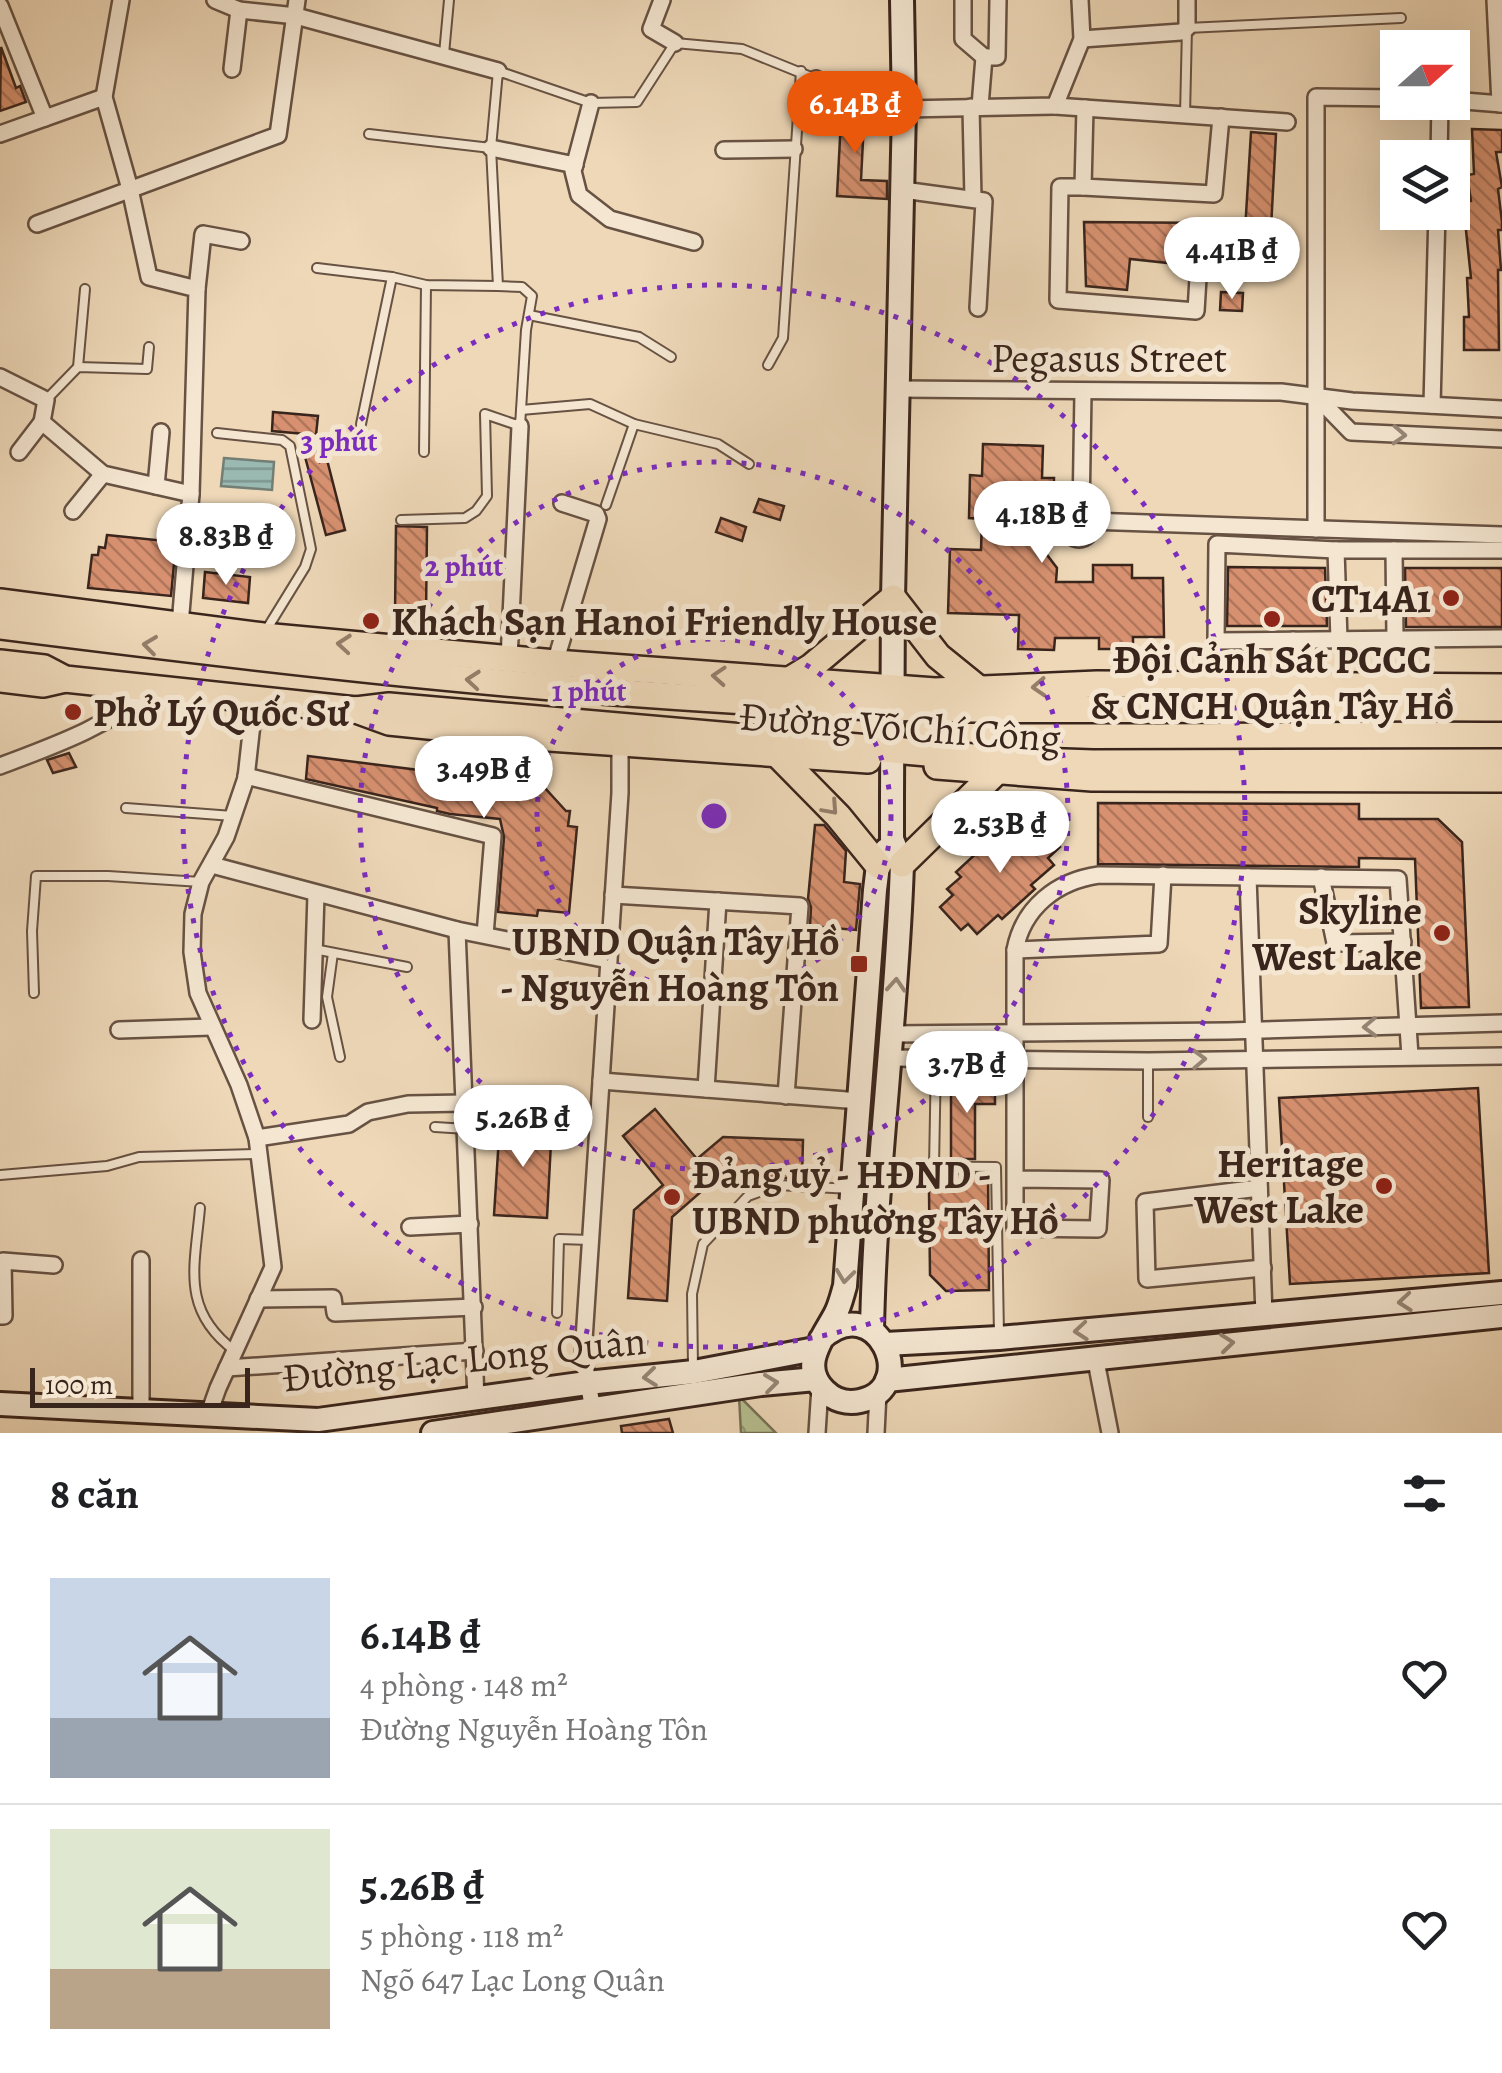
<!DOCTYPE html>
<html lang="vi">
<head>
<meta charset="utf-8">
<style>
	body { margin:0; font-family:Alegreya,serif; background:#f2f2f2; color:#202124; height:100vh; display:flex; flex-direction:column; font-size:38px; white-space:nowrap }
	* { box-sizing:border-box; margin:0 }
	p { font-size:32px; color:#757577 }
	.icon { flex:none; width:55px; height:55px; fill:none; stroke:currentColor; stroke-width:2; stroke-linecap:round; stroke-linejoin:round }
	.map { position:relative; height:1433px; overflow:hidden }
	.drawer { display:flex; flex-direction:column; background:#fff; flex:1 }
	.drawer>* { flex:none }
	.needle { width:65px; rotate:69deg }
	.buttons { position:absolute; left:1380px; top:30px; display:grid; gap:20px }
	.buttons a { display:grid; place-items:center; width:90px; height:90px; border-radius:0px; background:#fff; box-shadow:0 10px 40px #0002; font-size:50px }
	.scale { position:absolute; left:30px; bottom:25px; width:220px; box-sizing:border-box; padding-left:10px; border:5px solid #3a251c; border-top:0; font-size:28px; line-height:35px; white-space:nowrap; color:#3a251c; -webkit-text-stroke:8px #f4e6d1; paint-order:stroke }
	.price { position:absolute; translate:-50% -85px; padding:0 22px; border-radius:35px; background:#fff; color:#222; font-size:32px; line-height:65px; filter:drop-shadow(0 2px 5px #0008) }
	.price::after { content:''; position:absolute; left:50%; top:60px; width:30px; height:22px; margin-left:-15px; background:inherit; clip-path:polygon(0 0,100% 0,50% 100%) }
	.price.current { background:#ea580c; color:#fff }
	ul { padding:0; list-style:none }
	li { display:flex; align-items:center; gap:30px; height:250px; padding:0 50px }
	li+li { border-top:2px solid #e0e0e0 }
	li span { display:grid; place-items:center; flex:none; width:280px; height:200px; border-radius:0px; color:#555 }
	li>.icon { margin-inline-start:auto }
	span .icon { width:120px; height:120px; fill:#fffc; stroke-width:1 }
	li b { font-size:42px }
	h2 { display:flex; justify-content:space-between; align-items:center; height:120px; padding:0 50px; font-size:42px }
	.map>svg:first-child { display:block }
</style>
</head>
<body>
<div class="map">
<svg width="1502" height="1433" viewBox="0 0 1502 1433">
	<defs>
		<pattern id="park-crowns" width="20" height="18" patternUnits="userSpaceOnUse" patternTransform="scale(2.5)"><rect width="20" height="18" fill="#b6bf90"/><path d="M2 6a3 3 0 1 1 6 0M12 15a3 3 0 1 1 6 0" fill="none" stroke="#959b75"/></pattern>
		<pattern id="water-rules" width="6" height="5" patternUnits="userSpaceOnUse" patternTransform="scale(2.5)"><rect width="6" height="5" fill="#99b9b1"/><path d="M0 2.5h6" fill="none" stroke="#7e968f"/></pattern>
		<pattern id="building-back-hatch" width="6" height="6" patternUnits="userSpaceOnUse" patternTransform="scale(2.5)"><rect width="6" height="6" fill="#d79170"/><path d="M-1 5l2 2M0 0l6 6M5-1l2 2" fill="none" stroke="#af765b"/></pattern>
	</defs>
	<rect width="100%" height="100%" fill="#eed8b8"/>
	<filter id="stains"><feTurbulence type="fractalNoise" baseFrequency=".002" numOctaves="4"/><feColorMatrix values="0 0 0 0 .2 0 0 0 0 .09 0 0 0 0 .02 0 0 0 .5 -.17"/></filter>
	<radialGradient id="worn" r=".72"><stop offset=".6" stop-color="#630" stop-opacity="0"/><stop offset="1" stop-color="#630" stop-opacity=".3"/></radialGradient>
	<path fill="url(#park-crowns)" stroke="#787256" stroke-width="2.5" d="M739 1396 776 1433H741Z"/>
	<path fill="url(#water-rules)" stroke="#737e75" stroke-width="2.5" d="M224 458 274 462 272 490 221 486Z"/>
	<g fill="url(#building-back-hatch)" stroke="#3a251c" stroke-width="2.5">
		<path d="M1 47 16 88 20 86 26 102 0 111Z"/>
		<path d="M842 100 865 101 861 180 887 181V199L837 196Z"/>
		<path d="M1472 129 1502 130V152H1496L1502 187 1498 189 1502 222V230H1498L1501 270H1498L1499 350H1464V317H1469L1467 278H1471L1463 202 1471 201 1467 175 1474 174Z"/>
		<path d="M1251 132 1276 134 1269 266 1243 264Z"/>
		<path d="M1084 222 1218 223 1215 268 1130 259 1127 290 1086 286Z"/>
		<path d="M1221 292 1243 293 1242 311 1220 310Z"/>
		<path d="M273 412 318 416 316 435 272 431Z"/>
		<path d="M983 444 1043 446 1042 478H1054L1053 511 1042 510 1041 547 1057 568 1056 582H1093V565H1132V578H1163L1164 637H1133V649H1099V638H1055L1054 650 1018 649 1019 615 948 613 950 549 981 550 982 519 969 518 970 475 982 476Z"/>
		<path d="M324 448 345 530 326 535 304 453Z"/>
		<path d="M759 499 784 506 780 520 754 512Z"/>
		<path d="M721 518 746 527 742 541 716 532Z"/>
		<path d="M396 526 427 527 426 616 395 615Z"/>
		<path d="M107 535 176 542 171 596 88 588 92 555H98L99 547 105 548Z"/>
		<path d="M1228 567 1325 568 1327 626H1227Z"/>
		<path d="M1405 568H1502V627H1406Z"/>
		<path d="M205 572 250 577 248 603 203 598Z"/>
		<path d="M69 753 76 767 53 773 47 760Z"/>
		<path d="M308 756 435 772 436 763 526 773 525 781 545 783V788L566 811H570L568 826 577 827 569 913 538 910 537 916 498 912 504 837 500 819 450 814 437 811V808L306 779Z"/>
		<path d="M1098 803 1359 804V819H1438L1462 842 1469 1007 1421 1008 1415 859 1359 858V867L1098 864Z"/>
		<path d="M1033 817 1060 847 1048 858 1054 865 1031 885 1035 889 1002 919 998 915 977 934 968 924 961 930 940 907 953 895 947 889 961 877 956 872 995 836 998 839 1011 827 1016 832Z"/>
		<path d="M815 825H824L846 851 844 882 860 884 856 930 810 926 811 907 808 899Z"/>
		<path d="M951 1083H995V1104H975V1159H951Z"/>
		<path d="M1478 1088 1489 1273 1290 1284 1279 1098Z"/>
		<path d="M655 1109 697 1159 723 1137 803 1140 802 1179 719 1176 672 1217 667 1301 628 1298 634 1210 663 1185 623 1136Z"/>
		<path d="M500 1121 552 1124 547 1218 494 1215Z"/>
		<path d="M943 1174H988L989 1290 946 1291 930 1275 929 1191Z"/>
		<path d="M669 1419 673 1433H622L621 1426Z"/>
	</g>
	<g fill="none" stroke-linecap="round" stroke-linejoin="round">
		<defs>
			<g id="service">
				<path d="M444 54 449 0"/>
				<path d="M837 90 903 94"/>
				<path d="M1185 115 1187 28 1401 18"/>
				<path d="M369 134 491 148"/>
				<path d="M317 268 392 277 426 285 498 286"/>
				<path d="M529 315 639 337 671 357"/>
				<path d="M768 365 783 338 801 71"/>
				<path d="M78 367 85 289"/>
				<path d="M46 400 78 367 147 369 149 347"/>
				<path d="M521 410 590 404 634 424 718 444 749 464"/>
				<path d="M361 424 392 277"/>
				<path d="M217 433 282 440 290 446 311 549 305 567 265 632"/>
				<path d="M424 452 426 285"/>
				<path d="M606 505 634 424"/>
				<path d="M401 520 465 518 476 511 487 496 485 414 520 426 526 330 532 296 522 287 498 286 491 148 498 71 591 103 637 102 675 43 742 49 816 79"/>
				<path d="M126 808 233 816"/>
				<path d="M314 949 407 967"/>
				<path d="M333 953 327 997 340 1057"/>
				<path d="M34 993 32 931 36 876H108L201 882"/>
				<path d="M1148 1061V1117"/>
				<path d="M435 1127 467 1129"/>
				<path d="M882 1166 996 1167 999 1334"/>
				<path d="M934 1167 936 1058"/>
				<path d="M0 1175 107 1166 139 1157 259 1154"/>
				<path d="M200 1208C195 1266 180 1310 235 1351"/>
				<path d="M557 1313 559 1239 590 1240"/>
				<path d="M693 1367 692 1294 703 1244 748 1196 778 1185 851 1189"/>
			</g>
			<g id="minor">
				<path d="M121 0 104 97 130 189 149 277 197 289 191 494"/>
				<path d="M215 0 239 10 296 16 498 71"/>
				<path d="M662 0 651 29 675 43"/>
				<path d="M963 0V39L984 57"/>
				<path d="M1495 0 1500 104"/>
				<path d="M0 6 45 118"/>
				<path d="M1082 39 1181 32 1187 28V0"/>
				<path d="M232 69 239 10"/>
				<path d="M816 79 837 90"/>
				<path d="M1452 100 1502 104"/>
				<path d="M591 103 573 171 579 195 610 219 694 242"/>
				<path d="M980 106 984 57H997L998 0"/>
				<path d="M1055 106 1287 122"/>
				<path d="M971 107 973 199"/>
				<path d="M1085 108 1083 187 1214 194 1221 117"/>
				<path d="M904 109 1055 106 1082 39 1080 0"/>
				<path d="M0 134 104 97"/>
				<path d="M491 148 575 165"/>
				<path d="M724 150 794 149"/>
				<path d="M1439 158 1440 102"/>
				<path d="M1083 187H1060L1058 300 1196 311 1198 278"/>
				<path d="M903 190 984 201 978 308"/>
				<path d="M37 224 278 135 297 0"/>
				<path d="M197 289 203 234 241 241"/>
				<path d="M0 377 46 400 42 422 103 474 191 494 180 625"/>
				<path d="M900 389 1281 392 1352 401 1502 409"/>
				<path d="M1317 397 1351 432 1502 439"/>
				<path d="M1432 405 1437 212"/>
				<path d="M19 452 42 422"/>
				<path d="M156 486 161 432"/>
				<path d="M73 511 103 474"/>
				<circle cx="1079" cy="527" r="12"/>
				<path d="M1081 515 1083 392"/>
				<path d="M1089 521 1502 535"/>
				<path d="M1316 529V97L1398 98"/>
				<path d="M1336 550 1339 640"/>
				<path d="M1394 550 1395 639"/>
				<path d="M1502 550H1336L1217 544 1216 641 1502 638"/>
				<path d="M509 659 520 426"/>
				<path d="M555 663 598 519 596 514 562 503"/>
				<path d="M1293 685V640"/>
				<path d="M0 766C55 745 107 727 152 689"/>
				<path d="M246 776 493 836 485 935"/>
				<path d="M212 865 457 930 608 960"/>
				<path d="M1248 877 1264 1315"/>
				<path d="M1321 877 1335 943 1403 942"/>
				<path d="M613 895 800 906 786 1096"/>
				<path d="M457 930 476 1399"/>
				<path d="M1015 950 1159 944 1163 875"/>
				<path d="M312 1020 316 894"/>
				<path d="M119 1030 211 1027"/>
				<path d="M892 1034 1228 1031 1502 1023"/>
				<path d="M891 1058 1148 1061 1502 1056"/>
				<path d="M601 1081 860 1101"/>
				<path d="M706 1089 718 901"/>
				<path d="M257 1138 349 1124 368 1112 408 1104 465 1103"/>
				<path d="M1016 1179 1101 1180 1098 1229 1015 1228V950C1023 908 1056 881 1099 875L1398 879 1410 1056"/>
				<path d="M1259 1188 1145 1202 1147 1279 1263 1268"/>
				<path d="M410 1227 470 1224"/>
				<path d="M258 1299 333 1298 335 1313 474 1307"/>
				<path d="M0 1316H4L3 1261 54 1265"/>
				<path d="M1095 1356 1110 1433"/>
				<path d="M227 1368 475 1351"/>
				<path d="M593 1410 583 1355 620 793V744"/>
				<path d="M141 1412V1260"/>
				<path d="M208 1416 218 1388 273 1267 257 1138 239 1085 198 993 192 952 193 914 201 882 226 837 246 778 255 697"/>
				<path d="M817 1433 820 1387"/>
				<path d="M876 1433 878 1393"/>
			</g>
			<g id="secondary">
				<path d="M872 1330C875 1175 897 1020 902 864L892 839V796L893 598 904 109 902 0"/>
				<path d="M821 1339C876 1288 922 1388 860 1401 847 1404 834 1400 825 1391 799 1367 822 1339 835 1315 840 1306 842 1296 845 1286L875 890 878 865 886 850"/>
				<path d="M885 1344 999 1338 1502 1293"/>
				<path d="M887 1380 1502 1316"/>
				<path d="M0 1404 318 1420 587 1383 694 1372 815 1349"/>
				<path d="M433 1433 761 1384 816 1379"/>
			</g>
			<g id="primary">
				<path d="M0 602 263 636 555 663 935 691 1097 684 1502 687"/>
				<path d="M0 679 43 684 65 679"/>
				<path d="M788 681 811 667 893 598 938 656 980 690"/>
				<path d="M356 710 389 722 535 737 868 760"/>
				<path d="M779 756 838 816 878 865"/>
				<path d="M937 766 1092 778 1502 779"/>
				<path d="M902 864 996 772"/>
			</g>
			<g id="trunk">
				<path d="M0 626C283 662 566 695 851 706 1068 714 1285 706 1502 708"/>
				<path d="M0 663 44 668 65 679 356 710 389 706 1007 760 1093 763 1502 762"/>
			</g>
		</defs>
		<use href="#service" stroke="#675243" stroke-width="12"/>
		<use href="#minor" stroke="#675243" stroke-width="20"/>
		<use href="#secondary" stroke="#3a251c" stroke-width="28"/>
		<use href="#primary" stroke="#3a251c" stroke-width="30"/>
		<use href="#trunk" stroke="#3a251c" stroke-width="30"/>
		<use href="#service" stroke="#f4e6d1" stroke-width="8"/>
		<use href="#minor" stroke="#f4e6d1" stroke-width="15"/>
		<use href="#secondary" stroke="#f4e6d1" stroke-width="22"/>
		<use href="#primary" stroke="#eed8b8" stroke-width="25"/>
		<use href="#trunk" stroke="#eed8b8" stroke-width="25"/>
	</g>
	<defs><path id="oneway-chevron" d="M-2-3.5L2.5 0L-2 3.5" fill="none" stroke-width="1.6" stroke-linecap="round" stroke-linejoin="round" transform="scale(2.5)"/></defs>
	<g stroke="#978676">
		<use href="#oneway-chevron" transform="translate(1399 435) rotate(3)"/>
		<use href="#oneway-chevron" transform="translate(896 985) rotate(-86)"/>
		<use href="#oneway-chevron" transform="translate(1370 1027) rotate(178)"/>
		<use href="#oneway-chevron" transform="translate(1199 1059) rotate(-2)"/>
		<use href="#oneway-chevron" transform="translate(845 1276) rotate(97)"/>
		<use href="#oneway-chevron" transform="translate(1405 1302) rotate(175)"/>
		<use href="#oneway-chevron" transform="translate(1081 1331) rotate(175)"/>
		<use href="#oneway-chevron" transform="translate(1227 1343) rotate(-6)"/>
		<use href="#oneway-chevron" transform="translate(650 1377) rotate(174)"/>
		<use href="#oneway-chevron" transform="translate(771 1383) rotate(-7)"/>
	</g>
	<g stroke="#947e6a">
		<use href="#oneway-chevron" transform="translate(344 644) rotate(-175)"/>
		<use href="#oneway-chevron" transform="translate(150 645) rotate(-173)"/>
		<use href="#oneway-chevron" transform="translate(719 676) rotate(-176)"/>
		<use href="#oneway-chevron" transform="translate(473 680) rotate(-175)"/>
		<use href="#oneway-chevron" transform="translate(1039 687) rotate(177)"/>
		<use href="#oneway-chevron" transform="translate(831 808) rotate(48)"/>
	</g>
	<g fill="none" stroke="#7b2cbf" stroke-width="5" stroke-dasharray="5 10">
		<circle cx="714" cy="816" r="177"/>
		<circle cx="714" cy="816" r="354"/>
		<circle cx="714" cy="816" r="531"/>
	</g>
	<g fill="#8f2418" stroke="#f4e6d1" stroke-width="4">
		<circle cx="1451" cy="598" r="10"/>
		<circle cx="1272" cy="619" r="10"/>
		<circle cx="371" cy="621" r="10"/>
		<circle cx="73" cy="712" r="10"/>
		<circle cx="1442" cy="933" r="10"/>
		<rect x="849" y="954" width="20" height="20" rx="5"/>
		<circle cx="1384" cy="1186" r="10"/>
		<circle cx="672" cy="1197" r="10"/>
	</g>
	<g text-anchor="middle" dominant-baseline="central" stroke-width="10" stroke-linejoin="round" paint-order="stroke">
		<g font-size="40" fill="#3a251c" stroke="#f4e6d1">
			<text x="1109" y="358">Pegasus Street</text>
			<text transform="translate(900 727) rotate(4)">Đường Võ Chí Công</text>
			<text transform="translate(464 1359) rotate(-6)">Đường Lạc Long Quân</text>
		</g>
		<g font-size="40" font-weight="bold" fill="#3a251c" stroke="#f4e6d1" text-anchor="end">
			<text x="1431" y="598">CT14A1</text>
			<text x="391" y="621" text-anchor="start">Khách Sạn Hanoi Friendly House</text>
			<text x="1272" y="659" text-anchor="middle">Đội Cảnh Sát PCCC<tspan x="1272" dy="46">&amp; CNCH Quận Tây Hồ</tspan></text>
			<text x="93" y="712" text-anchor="start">Phở Lý Quốc Sư</text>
			<text x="1422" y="910">Skyline<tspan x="1422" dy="46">West Lake</tspan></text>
			<text x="839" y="941">UBND Quận Tây Hồ<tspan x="839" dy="46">- Nguyễn Hoàng Tôn</tspan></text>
			<text x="1364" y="1163">Heritage<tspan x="1364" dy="46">West Lake</tspan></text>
			<text x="692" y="1174" text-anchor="start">Đảng uỷ - HĐND -<tspan x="692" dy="46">UBND phường Tây Hồ</tspan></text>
		</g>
	</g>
	<circle cx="714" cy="816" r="15" fill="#7b2cbf" stroke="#f4e6d1" stroke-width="5"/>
	<g font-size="30" text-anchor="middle" font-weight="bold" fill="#7b2cbf" stroke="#f4e6d1" stroke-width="10" stroke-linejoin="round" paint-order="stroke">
		<text x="339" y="451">3 phút</text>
		<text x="464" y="576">2 phút</text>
		<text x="589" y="701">1 phút</text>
	</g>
	<rect width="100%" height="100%" filter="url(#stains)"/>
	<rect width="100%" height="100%" fill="url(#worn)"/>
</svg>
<div class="buttons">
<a><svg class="needle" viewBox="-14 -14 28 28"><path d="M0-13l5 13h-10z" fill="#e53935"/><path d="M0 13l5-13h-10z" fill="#757577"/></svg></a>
<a><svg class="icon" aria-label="layers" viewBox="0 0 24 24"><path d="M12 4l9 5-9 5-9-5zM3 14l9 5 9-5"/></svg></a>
</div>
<div class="scale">100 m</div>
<b class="price current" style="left:855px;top:156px">6.14B ₫</b>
<b class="price" style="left:1232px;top:302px">4.41B ₫</b>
<b class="price" style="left:1042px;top:566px">4.18B ₫</b>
<b class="price" style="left:226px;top:588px">8.83B ₫</b>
<b class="price" style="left:484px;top:821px">3.49B ₫</b>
<b class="price" style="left:1000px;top:876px">2.53B ₫</b>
<b class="price" style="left:967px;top:1116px">3.7B ₫</b>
<b class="price" style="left:523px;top:1170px">5.26B ₫</b>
</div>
<section class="drawer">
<h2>8 căn<svg class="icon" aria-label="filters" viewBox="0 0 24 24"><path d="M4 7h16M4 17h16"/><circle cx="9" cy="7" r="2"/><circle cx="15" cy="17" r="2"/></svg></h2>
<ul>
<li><span style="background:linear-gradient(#c9d6e8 70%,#9aa5b1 0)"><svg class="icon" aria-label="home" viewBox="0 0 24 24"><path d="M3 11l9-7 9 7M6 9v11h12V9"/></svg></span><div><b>6.14B ₫</b><p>4 phòng · 148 m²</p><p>Đường Nguyễn Hoàng Tôn</p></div><svg class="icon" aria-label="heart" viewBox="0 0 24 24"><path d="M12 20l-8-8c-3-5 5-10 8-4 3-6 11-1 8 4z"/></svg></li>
<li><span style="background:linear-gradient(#dfe7d0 70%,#b9a48a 0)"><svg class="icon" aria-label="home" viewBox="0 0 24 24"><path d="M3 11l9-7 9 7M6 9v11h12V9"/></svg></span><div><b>5.26B ₫</b><p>5 phòng · 118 m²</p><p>Ngõ 647 Lạc Long Quân</p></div><svg class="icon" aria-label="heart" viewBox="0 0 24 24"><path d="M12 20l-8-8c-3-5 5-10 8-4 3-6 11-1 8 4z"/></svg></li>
</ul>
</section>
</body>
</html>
